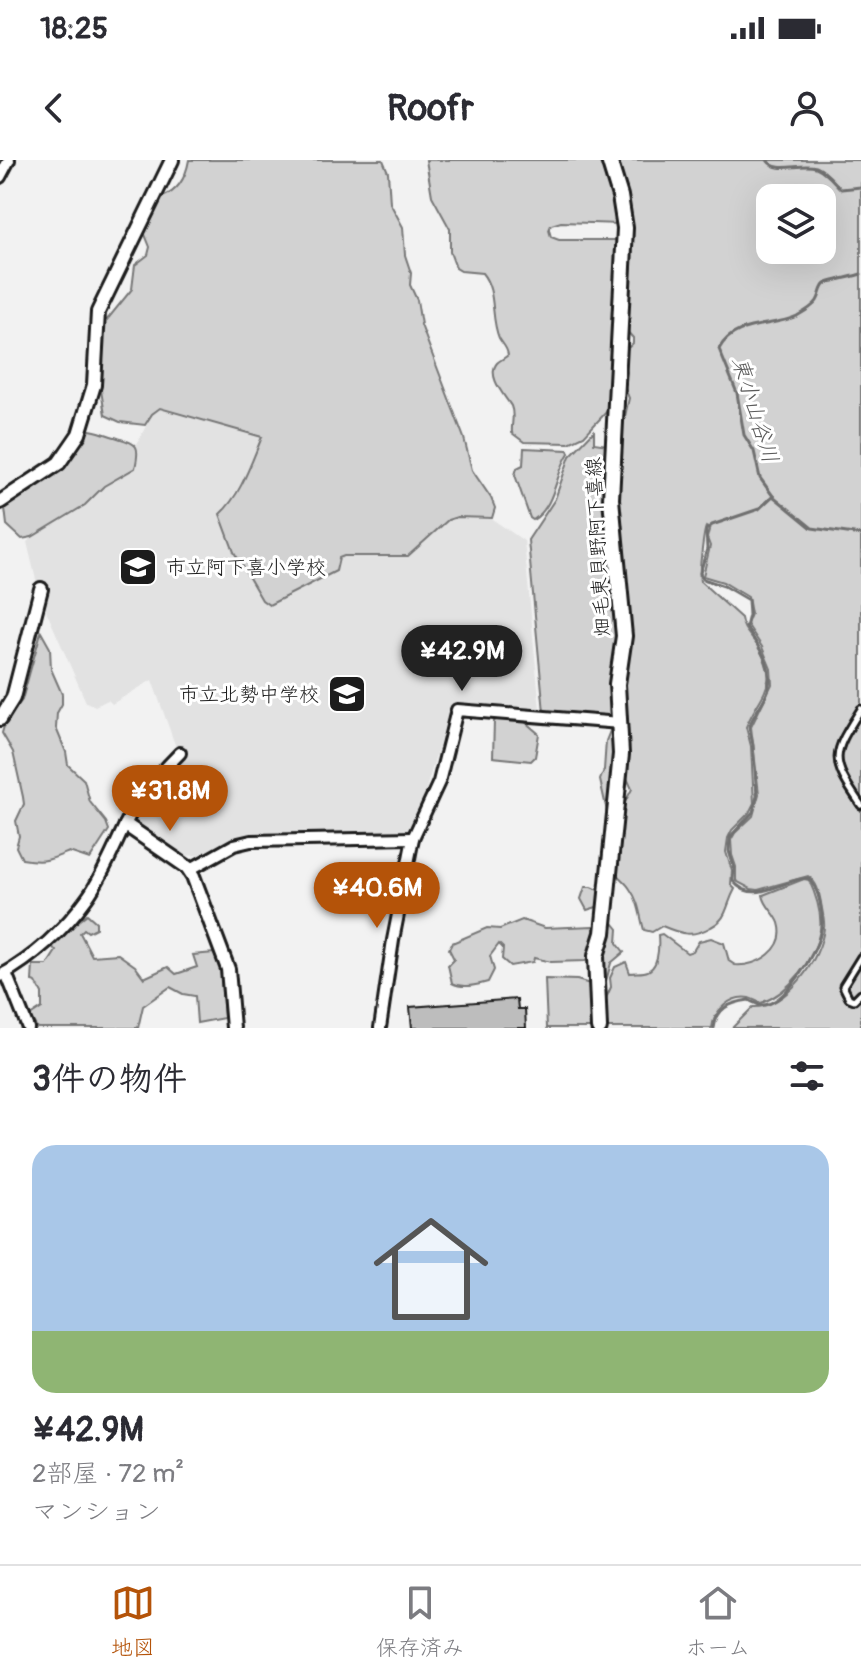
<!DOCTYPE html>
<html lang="ja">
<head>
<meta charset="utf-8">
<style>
	body { margin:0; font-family:Pangolin,"Klee One",sans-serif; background:#f2f2f3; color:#2b2b33; height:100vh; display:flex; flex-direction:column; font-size:30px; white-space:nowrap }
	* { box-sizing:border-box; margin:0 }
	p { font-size:26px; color:#7c7c81 }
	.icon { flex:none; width:44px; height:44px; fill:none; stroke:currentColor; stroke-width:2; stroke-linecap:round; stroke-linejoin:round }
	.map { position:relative; height:868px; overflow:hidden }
	.details { display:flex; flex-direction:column; background:#fff; flex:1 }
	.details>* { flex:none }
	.controls { position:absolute; left:756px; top:24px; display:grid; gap:16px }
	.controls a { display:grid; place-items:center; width:80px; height:80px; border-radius:16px; background:#fff; box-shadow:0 8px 32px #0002; font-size:40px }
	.price { position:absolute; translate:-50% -68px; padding:0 18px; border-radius:28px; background:#b45309; color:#fff; font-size:26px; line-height:52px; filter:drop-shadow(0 2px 4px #0008) }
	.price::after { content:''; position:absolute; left:50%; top:48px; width:24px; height:18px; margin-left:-12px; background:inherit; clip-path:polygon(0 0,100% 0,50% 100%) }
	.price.active { background:#222; color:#fff }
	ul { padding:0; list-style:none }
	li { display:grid; align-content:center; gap:16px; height:424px; padding:0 32px }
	li span { display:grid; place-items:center; height:248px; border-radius:24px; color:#555 }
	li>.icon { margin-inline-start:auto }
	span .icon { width:144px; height:144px; fill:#fffc; stroke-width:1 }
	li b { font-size:34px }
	h2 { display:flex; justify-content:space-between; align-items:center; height:96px; padding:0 32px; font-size:34px }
	.status { display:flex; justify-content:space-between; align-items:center; height:56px; padding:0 40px; background:#fff; direction:ltr }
	.status svg { height:22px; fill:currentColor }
	header { display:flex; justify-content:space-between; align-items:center; height:104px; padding:0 32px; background:#fff; font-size:36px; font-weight:800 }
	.tab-bar { display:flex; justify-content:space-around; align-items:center; height:112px; border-top:2px solid #e1e1e2; background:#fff; font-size:22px; color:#7c7c81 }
	.tab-bar a { display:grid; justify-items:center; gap:4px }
	.tab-bar .active { color:#b45309 }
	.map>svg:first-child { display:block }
</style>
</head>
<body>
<div class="status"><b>18:25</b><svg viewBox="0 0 49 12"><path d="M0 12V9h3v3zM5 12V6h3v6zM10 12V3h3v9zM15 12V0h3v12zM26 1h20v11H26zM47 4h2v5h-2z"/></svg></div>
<header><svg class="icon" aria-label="back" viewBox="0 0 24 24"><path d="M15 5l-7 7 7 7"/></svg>Roofr<svg class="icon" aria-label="person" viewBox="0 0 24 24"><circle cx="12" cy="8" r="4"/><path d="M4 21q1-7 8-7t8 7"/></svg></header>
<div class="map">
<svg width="861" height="868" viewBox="0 0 861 868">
	<rect width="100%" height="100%" fill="#f2f2f2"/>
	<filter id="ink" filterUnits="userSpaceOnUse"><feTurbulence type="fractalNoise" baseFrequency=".0125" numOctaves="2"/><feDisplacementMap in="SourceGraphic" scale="16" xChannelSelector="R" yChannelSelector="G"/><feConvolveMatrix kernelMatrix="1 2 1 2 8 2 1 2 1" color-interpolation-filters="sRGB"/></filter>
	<g filter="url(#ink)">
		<path fill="#e2e2e2" d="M160 248 262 277 241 325 233 335 231 345 220 355 234 392 262 440 269 445 336 411 339 398 345 396H408L448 360 457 357 492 359 524 381 540 550 538 554 450 548 413 673 226 681 198 695 185 696 132 665 130 661 179 596 152 520 112 544 108 540 95 546 86 542 45 448 42 445 46 431 42 423 37 424 27 382 42 369 85 345 104 326 135 308 138 294 136 286 152 254Z"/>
		<g fill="#d2d2d2" stroke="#777" stroke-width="2" fill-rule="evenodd">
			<path d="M189 0H383L388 12 390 43 403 67 405 95 411 113 410 125 417 140 421 165 464 278 472 310 491 338 495 348 492 358 457 357 448 360 408 396H344L339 398 336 411 269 445 262 440 234 392 220 354C241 335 251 303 262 277L160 248 152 254 145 265 120 262 105 255 99 218 102 159 107 160 132 129 135 105 148 95 150 87 144 72 162 37C179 31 186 17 189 0Z"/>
			<path d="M426 0H605L620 64 561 62 551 65 549 70 551 77 559 80H618L610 248 584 276 569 283 524 282 512 273C511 264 515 255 511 246 505 236 486 216 497 203 500 200 505 198 508 195 507 187 503 185 499 178 490 157 497 131 482 113L461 111 456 108 450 92V69L432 36Z"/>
			<path d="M615 0H861V868H732L753 847C786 849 821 799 824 768 825 760 822 751 821 743 819 732 817 722 808 716L758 730 751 729 736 721V707L732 695 731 680 735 673 753 656 759 634 751 567 772 524 771 509 762 487 747 464 751 454 748 437 723 422 703 416 710 386 707 378 709 370 706 367C704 370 698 416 700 421L741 458C742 469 751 476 757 485 782 525 760 533 746 567L751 586 754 643 749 653 732 670 728 678 726 692 732 711 731 725 735 729C730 738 729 744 725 753 722 760 717 764 711 767 692 778 681 774 662 766L652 772 644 770C640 756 639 741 630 729 626 722 620 719 616 713L625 642 632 629 626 616 617 342 618 272 624 261 629 238 624 226 627 212 623 201 626 190 633 183V178L625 169ZM770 38H822V90H770Z"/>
			<path d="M90 270C99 271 106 275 115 277 136 284 141 283 135 308L104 326 85 345 32 377 22 379 7 365 5 348Z"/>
			<path d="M594 271V283L608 285 619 477 615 555 609 559 544 552 528 380 555 339 570 296Z"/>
			<path d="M524 288 568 290 569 293C555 313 556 346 533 360L530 358 515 315 517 308 523 305Z"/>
			<path d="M41 472 50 488 51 509 62 534V544L57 553 56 568 66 592 68 605 84 620 90 642 106 662 109 670 90 699 69 692C49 700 44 703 22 699L16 687 19 676 16 661 24 644 23 637 13 592 2 573 5 563 22 540Z"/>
			<path d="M498 559 524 561 539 574 535 597 531 601 493 597 494 561Z"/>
			<path d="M612 566 616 570 608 656 600 620 604 610 606 581Z"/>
			<path d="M804 719 809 720C816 735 822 754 820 770 815 800 789 833 761 843 757 842 753 839 749 838 730 835 714 851 712 868H604L603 845 611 827 610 818 615 807 626 802 630 813C634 812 639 813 644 812 659 810 659 787 658 775L662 774 687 793 693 791 699 781 711 778 724 783 729 801 735 805C758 807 787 789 779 763 775 752 765 747 763 735Z"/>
			<path d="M585 727H591L603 732 600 746 587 750 581 739Z"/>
			<path d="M87 754 96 762V768L88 772 84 769 80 773 92 796 118 794 135 806 144 818 168 807 176 814 197 807 193 795 214 793 220 807 224 858 197 863 195 836 183 834 170 827 143 846 138 868H37L30 856 42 848V833L36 822 32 821 33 805H47L56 791 50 784Z"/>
			<path d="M522 760 545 768 593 766 595 771 590 798 585 801 551 802 534 798 533 802 510 806 502 799 503 788 499 784 490 796 494 810 488 822C475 825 464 829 452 823L448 805 454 799 449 789 452 783 487 768 500 769Z"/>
			<path d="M614 764 618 769 617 783 624 792 611 803 602 836 600 808 607 767Z"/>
			<path d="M545 819 577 820 590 824 592 868H547Z"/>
		</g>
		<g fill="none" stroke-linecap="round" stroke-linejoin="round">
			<g stroke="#707070" stroke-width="3">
				<path d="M767 0C777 15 800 2 816 7 826 11 834 22 841 29L861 27"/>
				<path d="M773 336 812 368 861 375"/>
				<path d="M714 868C717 848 729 843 749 840 750 841 759 845 760 845 785 847 817 792 821 771 824 756 820 728 808 718 784 718 754 747 733 721L734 707 729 691 730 677 753 652 757 636 753 585 749 567C753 555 762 545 767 533 777 509 758 486 746 467L749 455 748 440 724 426 703 419 700 413 707 389 706 370 712 365 759 349 773 336 760 318 754 291 744 275 737 233 719 189C734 160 772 168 797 156 804 152 813 147 817 141 821 135 820 128 825 124 829 121 853 117 861 114"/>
			</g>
		</g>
		<path fill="#bdbdbd" stroke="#1c1c1c" stroke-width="2" d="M517 839 518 849H525L526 868H412L410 847Z"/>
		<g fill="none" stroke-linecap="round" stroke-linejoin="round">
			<defs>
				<g id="service">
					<path d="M861 549C832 595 829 599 861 645"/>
					<path d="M861 797 843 826 849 838 854 840 861 833"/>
				</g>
				<g id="minor">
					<path d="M0 17 9 0"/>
					<path d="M189 710 234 685 251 681 413 678"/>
					<path d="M6 813 28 868"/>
					<path d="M0 816C33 798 65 769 87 738 105 713 116 682 130 655 143 632 162 611 180 593"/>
					<path d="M380 868 393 780 413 678 439 622 457 550 620 563"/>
				</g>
				<g id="tertiary">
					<path d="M0 342 59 303 79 274 94 225 98 152 172 0"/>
					<path d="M0 559 13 538 41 429"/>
					<path d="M126 665 187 707 193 716 228 809 233 868"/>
				</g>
				<path id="secondary" d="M599 868 596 796 603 773 621 594 617 524 624 476 611 339 625 68 620 36 609 0"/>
			</defs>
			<use href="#service" stroke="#1c1c1c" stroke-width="11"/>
			<use href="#minor" stroke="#1c1c1c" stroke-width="16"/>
			<use href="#tertiary" stroke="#1c1c1c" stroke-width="18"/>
			<use href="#secondary" stroke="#1c1c1c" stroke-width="20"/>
			<use href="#service" stroke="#fff" stroke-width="5"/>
			<use href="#minor" stroke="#fff" stroke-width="10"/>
			<use href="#tertiary" stroke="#fff" stroke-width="12"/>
			<use href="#secondary" stroke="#fff" stroke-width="14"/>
		</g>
	</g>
	<defs>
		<symbol id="school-square" viewBox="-11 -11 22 22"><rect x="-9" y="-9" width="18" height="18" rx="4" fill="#1c1c1c" stroke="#fff"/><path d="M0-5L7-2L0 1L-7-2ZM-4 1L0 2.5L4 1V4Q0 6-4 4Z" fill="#fff"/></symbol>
	</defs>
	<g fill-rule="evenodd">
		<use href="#school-square" x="116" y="385" width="44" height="44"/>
		<use href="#school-square" x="325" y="512" width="44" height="44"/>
	</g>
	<g text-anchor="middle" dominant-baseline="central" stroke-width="6" stroke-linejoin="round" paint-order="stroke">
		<g font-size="20" fill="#1c1c1c" stroke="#fff">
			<text transform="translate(598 387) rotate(-93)">畑毛東貝野阿下喜線</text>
		</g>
		<g font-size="20" fill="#1c1c1c" stroke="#fff" text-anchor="start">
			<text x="166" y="407">市立阿下喜小学校</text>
			<text x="319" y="534" text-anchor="end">市立北勢中学校</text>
		</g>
		<g font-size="22" font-style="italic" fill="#5b5b5b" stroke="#fff">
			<text transform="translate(755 250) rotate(73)">東小山谷川</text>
		</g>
	</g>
</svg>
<div class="controls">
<a><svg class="icon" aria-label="layers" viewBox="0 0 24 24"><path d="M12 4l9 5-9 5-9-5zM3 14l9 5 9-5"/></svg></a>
</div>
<b class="price active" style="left:462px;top:533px">¥42.9M</b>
<b class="price" style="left:170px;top:673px">¥31.8M</b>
<b class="price" style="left:377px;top:770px">¥40.6M</b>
</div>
<section class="details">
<h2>3件の物件<svg class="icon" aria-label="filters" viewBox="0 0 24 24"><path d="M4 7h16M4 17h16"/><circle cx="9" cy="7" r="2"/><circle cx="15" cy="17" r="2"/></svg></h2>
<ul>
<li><span style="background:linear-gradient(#a9c7e8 75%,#8fb573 0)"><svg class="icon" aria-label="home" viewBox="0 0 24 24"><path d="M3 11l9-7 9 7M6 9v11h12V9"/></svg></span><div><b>¥42.9M</b><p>2部屋 · 72 m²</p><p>マンション</p></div></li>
</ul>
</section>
<nav class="tab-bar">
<a class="active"><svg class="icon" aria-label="map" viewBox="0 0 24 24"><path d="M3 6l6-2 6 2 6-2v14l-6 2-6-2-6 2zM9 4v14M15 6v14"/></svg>地図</a>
<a><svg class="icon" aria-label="saved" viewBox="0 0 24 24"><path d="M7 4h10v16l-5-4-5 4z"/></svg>保存済み</a>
<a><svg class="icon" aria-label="home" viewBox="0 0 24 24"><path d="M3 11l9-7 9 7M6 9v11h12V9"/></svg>ホーム</a>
</nav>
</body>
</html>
